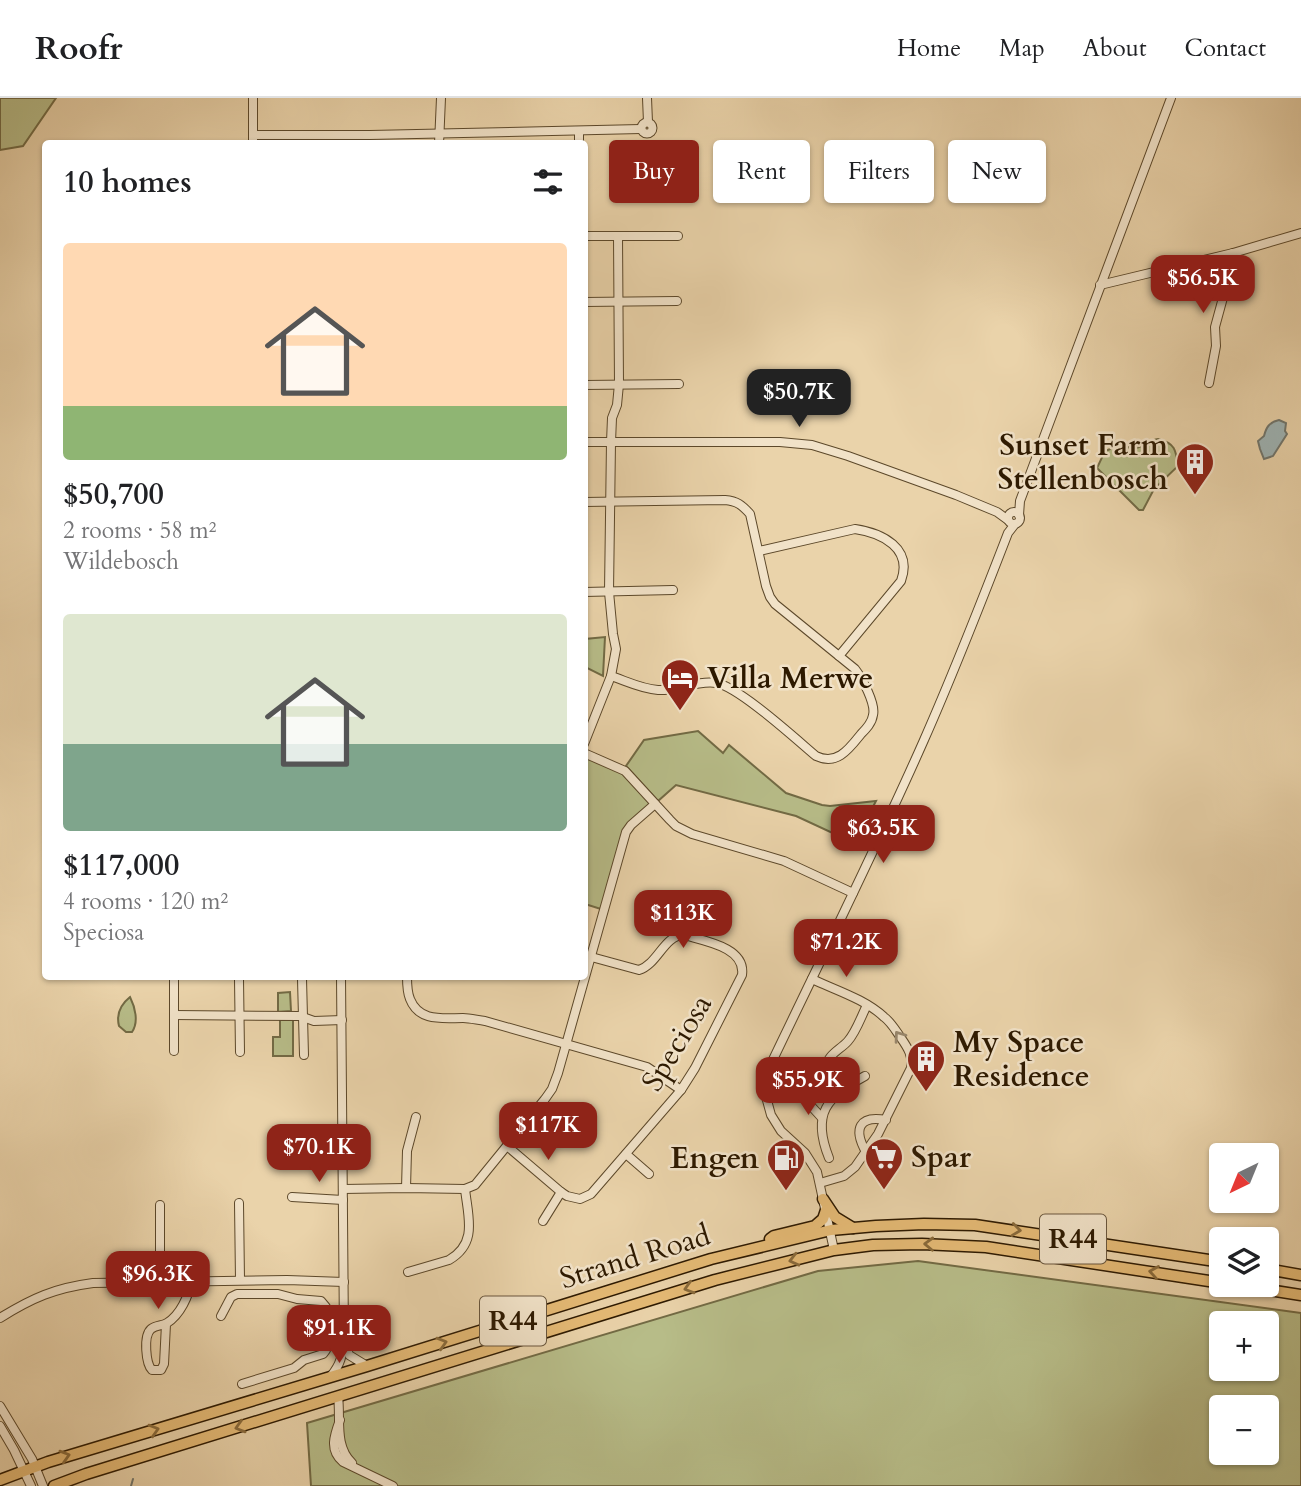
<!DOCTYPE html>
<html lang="en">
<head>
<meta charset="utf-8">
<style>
	body { margin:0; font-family:Cardo,serif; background:#f2f2f2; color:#202124; height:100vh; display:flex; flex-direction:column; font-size:26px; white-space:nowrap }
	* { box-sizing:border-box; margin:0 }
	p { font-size:23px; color:#757577 }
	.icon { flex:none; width:38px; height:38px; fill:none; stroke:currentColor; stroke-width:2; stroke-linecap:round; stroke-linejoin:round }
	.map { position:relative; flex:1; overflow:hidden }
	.details { position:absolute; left:42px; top:42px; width:546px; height:840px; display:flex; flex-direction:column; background:#fff; border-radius:7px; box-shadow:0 2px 5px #0004 }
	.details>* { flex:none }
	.top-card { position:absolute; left:609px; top:42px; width:586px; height:63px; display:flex; gap:14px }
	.needle { width:46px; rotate:223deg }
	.buttons { position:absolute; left:1209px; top:1045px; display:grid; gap:14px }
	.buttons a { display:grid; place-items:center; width:70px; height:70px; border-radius:7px; background:#fff; box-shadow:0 2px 5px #0004; font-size:35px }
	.price { position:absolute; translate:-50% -60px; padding:0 16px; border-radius:14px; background:#8f2418; color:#fff; font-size:23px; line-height:46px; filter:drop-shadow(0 2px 4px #0008) }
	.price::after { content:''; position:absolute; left:50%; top:42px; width:21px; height:16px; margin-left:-10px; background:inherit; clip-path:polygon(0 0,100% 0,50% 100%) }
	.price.selected { background:#222; color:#fff }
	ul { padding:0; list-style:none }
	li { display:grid; align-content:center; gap:14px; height:371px; padding:0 21px }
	li span { display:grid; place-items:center; height:217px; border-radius:7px; color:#555 }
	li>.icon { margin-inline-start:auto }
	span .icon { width:126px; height:126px; fill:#fffc; stroke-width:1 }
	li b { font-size:30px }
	h2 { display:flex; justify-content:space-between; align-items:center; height:84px; padding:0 21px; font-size:30px }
	.pill { padding:0 24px; border-radius:7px; background:#fff; box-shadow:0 2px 5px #0004; font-size:24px; line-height:63px }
	.pill.selected { background:#8f2418; color:#fff }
	header { display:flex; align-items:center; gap:42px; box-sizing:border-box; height:98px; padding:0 35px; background:#fff; border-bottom:2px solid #e0e0e0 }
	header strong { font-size:33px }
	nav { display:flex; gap:38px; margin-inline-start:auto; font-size:24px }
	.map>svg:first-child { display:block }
</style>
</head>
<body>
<header>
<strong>Roofr</strong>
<nav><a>Home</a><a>Map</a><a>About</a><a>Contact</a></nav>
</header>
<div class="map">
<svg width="1301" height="1388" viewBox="0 0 1301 1388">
	<rect width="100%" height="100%" fill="#ead3aa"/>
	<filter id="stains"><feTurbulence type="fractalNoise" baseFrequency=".00286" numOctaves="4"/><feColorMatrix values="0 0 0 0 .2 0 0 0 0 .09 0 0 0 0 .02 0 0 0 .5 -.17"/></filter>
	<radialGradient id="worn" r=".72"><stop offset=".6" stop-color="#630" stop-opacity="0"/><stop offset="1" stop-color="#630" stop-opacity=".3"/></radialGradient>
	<g fill="#b7bc88" stroke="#726a44" stroke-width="2" fill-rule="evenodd">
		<path d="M0 0H56L23 48 0 52Z"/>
		<path d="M1158 341C1175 345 1176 352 1178 368L1154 391 1143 412H1139L1097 370 1105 353C1111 351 1116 348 1123 348 1127 348 1131 351 1135 350 1143 350 1149 342 1158 341Z"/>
		<path d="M605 539 603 578 585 569V541Z"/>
		<path d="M698 633 723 655 729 647 786 695 822 707 830 708 876 703 854 745 796 718 676 687 658 703 626 668 644 642Z"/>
		<path d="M584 655 621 671 655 706 631 727 604 812 585 806Z"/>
		<path d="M290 894 291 913 278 914V895Z"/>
		<path d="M130 899C135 909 139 924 132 934H126L119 928C116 916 120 907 130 899Z"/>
		<path d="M280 922H293V958H273V939H280Z"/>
		<path d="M918 1163 1301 1215V1388H311L307 1325 818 1173ZM1222 1225H1267V1270H1222ZM1222 1309H1267V1354H1222Z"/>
	</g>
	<path fill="#9eb4b5" stroke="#71766d" stroke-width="2" d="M1279 322 1286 325 1285 333 1287 336 1273 358 1264 361 1260 351 1258 343 1264 338C1266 330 1269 324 1279 322Z"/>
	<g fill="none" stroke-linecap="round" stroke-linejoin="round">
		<path stroke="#71766d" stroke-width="2" d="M131 1388 133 1381"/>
		<defs>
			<g id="minor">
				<path d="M253 0V46"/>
				<path d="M647 0 648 24"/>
				<circle cx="647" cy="30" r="5.5"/>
				<path d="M253 37H370L641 31"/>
				<path d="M439 46 441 0"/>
				<path d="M579 46V33"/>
				<path d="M584 138H678"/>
				<path d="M1100 187 1233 155 1301 135"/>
				<path d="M584 204 677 203"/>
				<path d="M1209 285 1216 248 1215 229 1230 174 1233 155"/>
				<path d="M584 287 679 286"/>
				<path d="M584 344H780L812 347 848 358 956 397 997 414 1008 422"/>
				<path d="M584 404 725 402C737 403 742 407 750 416L766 488 770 499 775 506 855 571C862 580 876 606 873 617 872 625 866 631 861 636 849 651 837 668 816 658 797 642 738 588 716 585 697 582 677 593 658 592 642 591 626 583 611 578"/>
				<circle cx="1014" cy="420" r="6"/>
				<path d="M1019 417 1020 403 1171 0"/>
				<path d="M759 453 855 431C882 435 913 450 901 483L839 558"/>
				<path d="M584 494 673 492"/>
				<path d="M584 646 611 578 616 551 613 536 609 494 611 344 612 320 617 307 619 286 618 138"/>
				<path d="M584 655 625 673 670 722 676 728 692 736 784 763 853 795"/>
				<path d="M407 878C407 886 407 894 410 901 419 924 442 920 463 920 470 920 477 922 485 923L647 969 681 992"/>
				<path d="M174 881V953"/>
				<path d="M239 881 240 954"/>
				<path d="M302 881 304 957"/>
				<path d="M812 881C835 892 865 901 884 919 891 924 896 933 901 940 908 950 913 958 911 970L878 1036 855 1069 844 1078 820 1085"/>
				<path d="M174 917 300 918 314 923 342 922"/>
				<path d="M843 990 826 969C828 956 840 952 848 943 856 934 861 919 867 907"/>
				<path d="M802 998 822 1020"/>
				<path d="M507 1048 561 1094 567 1098 580 1101 591 1096 681 992 695 970 742 877C746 849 704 843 684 837 664 837 658 866 639 872L584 857"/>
				<path d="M866 1054C853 1031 859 1017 886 1022"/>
				<path d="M626 1056 649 1076"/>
				<path d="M829 1060C811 1015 827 999 865 978"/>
				<path d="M406 1090 407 1053 416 1019"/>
				<path d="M343 1091 406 1090 465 1091 475 1087 545 1001 552 991 558 975 626 734 631 727 655 706"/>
				<path d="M292 1099 343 1102"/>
				<path d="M239 1105 240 1182"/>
				<path d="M543 1123 561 1094"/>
				<path d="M834 1152 817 1074 805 1055 781 1033 771 1017 765 995V986L769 970C821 861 875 753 924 642 954 574 981 505 1008 435L1015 426"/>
				<path d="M408 1174 449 1162C478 1145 468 1119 465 1091"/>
				<path d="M160 1184V1107"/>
				<path d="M221 1218 231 1199 237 1196H278L297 1201 321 1203 326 1209 327 1247 326 1252 323 1256 304 1262 294 1270 242 1286"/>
				<path d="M0 1220C32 1200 55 1190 93 1185L287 1182 344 1184"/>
				<path d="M166 1226 164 1266 161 1272H152C146 1266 143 1238 151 1231 156 1227 162 1228 167 1225 180 1217 189 1198 191 1183"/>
				<path d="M345 1243 349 1257 367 1268"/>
				<path d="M331 1278C342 1264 342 1257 344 1240L341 878"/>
				<path d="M338 1298C341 1321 334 1348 352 1365"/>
				<path d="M0 1308 32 1361 43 1388"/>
				<path d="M340 1322C334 1338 329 1352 343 1364L393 1388"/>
				<path d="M0 1328 14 1352 31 1388"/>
			</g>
			<g id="major">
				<path d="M823 1101 835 1119 853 1130"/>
				<path d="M770 1141 774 1138 815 1128 823 1121 826 1112"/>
				<path d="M1267 1171 1301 1177"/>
				<path d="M1230 1186 1301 1197"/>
				<path d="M0 1382 48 1364 367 1268 711 1161 831 1132 876 1128 924 1126 975 1127 1222 1164"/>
				<path d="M54 1388 86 1376 715 1182 834 1152 873 1147 922 1146 986 1149 1222 1185"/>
			</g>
		</defs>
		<use href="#minor" stroke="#5c482a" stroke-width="10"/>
		<use href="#major" stroke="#2d1900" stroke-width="13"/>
		<use href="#minor" stroke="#f1e2c8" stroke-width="8"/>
		<use href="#major" stroke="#e5ba75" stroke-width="10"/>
	</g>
	<defs><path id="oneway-chevron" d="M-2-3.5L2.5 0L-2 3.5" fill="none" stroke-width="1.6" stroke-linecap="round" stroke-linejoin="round" transform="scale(1.75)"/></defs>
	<use stroke="#99886e" href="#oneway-chevron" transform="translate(899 938) rotate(-126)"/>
	<g stroke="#896a3a">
		<use href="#oneway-chevron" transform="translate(1016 1132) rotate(7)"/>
		<use href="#oneway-chevron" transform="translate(929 1146) rotate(-178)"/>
		<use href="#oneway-chevron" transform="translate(794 1162) rotate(166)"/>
		<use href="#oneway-chevron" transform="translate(1154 1174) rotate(-171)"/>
		<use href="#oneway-chevron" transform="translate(689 1190) rotate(163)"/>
		<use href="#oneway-chevron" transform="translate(442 1245) rotate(-17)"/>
		<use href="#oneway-chevron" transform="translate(240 1329) rotate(163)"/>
		<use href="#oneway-chevron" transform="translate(154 1332) rotate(-17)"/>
		<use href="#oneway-chevron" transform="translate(65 1358) rotate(-17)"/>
	</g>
	<defs>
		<symbol id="building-pin" viewBox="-11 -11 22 30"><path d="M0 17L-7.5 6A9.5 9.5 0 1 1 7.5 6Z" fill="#8f2418" stroke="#f1e2c8"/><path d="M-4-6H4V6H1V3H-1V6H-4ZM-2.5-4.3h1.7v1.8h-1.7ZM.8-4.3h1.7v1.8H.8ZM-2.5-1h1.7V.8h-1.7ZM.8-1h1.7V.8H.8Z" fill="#fff"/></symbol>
		<symbol id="hotel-pin" viewBox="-11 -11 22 30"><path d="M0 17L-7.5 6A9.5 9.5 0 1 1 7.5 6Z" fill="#8f2418" stroke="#f1e2c8"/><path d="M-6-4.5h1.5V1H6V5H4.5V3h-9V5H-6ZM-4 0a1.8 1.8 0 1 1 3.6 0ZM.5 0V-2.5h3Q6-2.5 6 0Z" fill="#fff"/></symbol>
		<symbol id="supermarket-pin" viewBox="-11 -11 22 30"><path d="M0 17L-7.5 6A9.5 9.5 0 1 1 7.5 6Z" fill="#8f2418" stroke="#f1e2c8"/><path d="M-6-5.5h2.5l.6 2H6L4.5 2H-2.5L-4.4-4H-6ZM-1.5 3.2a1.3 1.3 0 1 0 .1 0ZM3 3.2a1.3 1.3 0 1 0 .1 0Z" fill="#fff"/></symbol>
		<symbol id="fuel-pin" viewBox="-11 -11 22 30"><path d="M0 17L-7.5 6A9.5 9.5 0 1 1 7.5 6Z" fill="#8f2418" stroke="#f1e2c8"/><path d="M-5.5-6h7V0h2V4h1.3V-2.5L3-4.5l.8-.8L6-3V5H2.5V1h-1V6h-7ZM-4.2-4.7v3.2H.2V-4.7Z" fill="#fff"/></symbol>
	</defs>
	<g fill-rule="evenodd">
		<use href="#building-pin" x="1173" y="342" width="44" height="60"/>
		<use href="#hotel-pin" x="658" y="558" width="44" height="60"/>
		<use href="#building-pin" x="904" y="939" width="44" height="60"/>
		<use href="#supermarket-pin" x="862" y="1037" width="44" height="60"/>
		<use href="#fuel-pin" x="764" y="1038" width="44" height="60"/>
	</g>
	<g text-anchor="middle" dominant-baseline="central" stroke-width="5" stroke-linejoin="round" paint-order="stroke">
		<g fill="#f1e2c8" stroke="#68553c" stroke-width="2">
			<rect x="1040" y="1116.5" width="66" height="49" rx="5"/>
			<rect x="480" y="1198.5" width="66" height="49" rx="5"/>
		</g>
		<g font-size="28" font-weight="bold" fill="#2d1900">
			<text x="1073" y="1141">R44</text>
			<text x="513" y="1223">R44</text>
		</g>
		<g font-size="30" font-weight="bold" fill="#2d1900" stroke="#f1e2c8" text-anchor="start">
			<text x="1168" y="347" text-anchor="end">Sunset Farm<tspan x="1168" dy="34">Stellenbosch</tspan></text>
			<text x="707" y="580">Villa Merwe</text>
			<text x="953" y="944">My Space<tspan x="953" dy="34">Residence</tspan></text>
			<text x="911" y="1059">Spar</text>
			<text x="759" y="1060" text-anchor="end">Engen</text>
		</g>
		<g font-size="30" fill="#2d1900" stroke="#f1e2c8">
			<text transform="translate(677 945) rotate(-59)">Speciosa</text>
			<text transform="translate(635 1159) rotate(-17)">Strand Road</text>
		</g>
	</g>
	<rect width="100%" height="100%" filter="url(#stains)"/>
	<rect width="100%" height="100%" fill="url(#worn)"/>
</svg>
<div class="buttons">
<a><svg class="needle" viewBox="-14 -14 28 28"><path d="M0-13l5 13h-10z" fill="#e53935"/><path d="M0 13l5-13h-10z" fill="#757577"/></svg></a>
<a><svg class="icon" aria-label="layers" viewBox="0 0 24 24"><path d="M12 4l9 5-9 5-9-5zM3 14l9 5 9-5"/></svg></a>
<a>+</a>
<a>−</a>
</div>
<b class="price" style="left:1203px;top:217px">$56.5K</b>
<b class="price selected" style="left:799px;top:331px">$50.7K</b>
<b class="price" style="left:883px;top:767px">$63.5K</b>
<b class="price" style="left:683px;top:852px">$113K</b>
<b class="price" style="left:846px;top:881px">$71.2K</b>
<b class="price" style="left:808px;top:1019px">$55.9K</b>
<b class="price" style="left:548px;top:1064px">$117K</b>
<b class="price" style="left:319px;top:1086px">$70.1K</b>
<b class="price" style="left:158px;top:1213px">$96.3K</b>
<b class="price" style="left:339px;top:1267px">$91.1K</b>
<div class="top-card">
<a class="pill selected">Buy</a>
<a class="pill">Rent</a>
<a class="pill">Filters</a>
<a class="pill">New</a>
</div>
<section class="details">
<h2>10 homes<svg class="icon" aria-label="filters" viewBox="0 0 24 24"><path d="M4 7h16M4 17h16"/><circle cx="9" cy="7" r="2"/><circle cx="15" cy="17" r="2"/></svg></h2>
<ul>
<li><span style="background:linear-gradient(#ffd9b3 75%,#8fb573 0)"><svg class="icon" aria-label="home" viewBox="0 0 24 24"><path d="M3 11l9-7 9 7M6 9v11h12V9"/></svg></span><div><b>$50,700</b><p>2 rooms · 58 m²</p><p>Wildebosch</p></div></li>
<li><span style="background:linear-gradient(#dfe7d0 60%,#7fa58c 0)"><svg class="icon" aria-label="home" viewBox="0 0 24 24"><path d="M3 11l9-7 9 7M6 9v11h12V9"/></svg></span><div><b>$117,000</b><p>4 rooms · 120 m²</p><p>Speciosa</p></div></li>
</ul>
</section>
</div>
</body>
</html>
